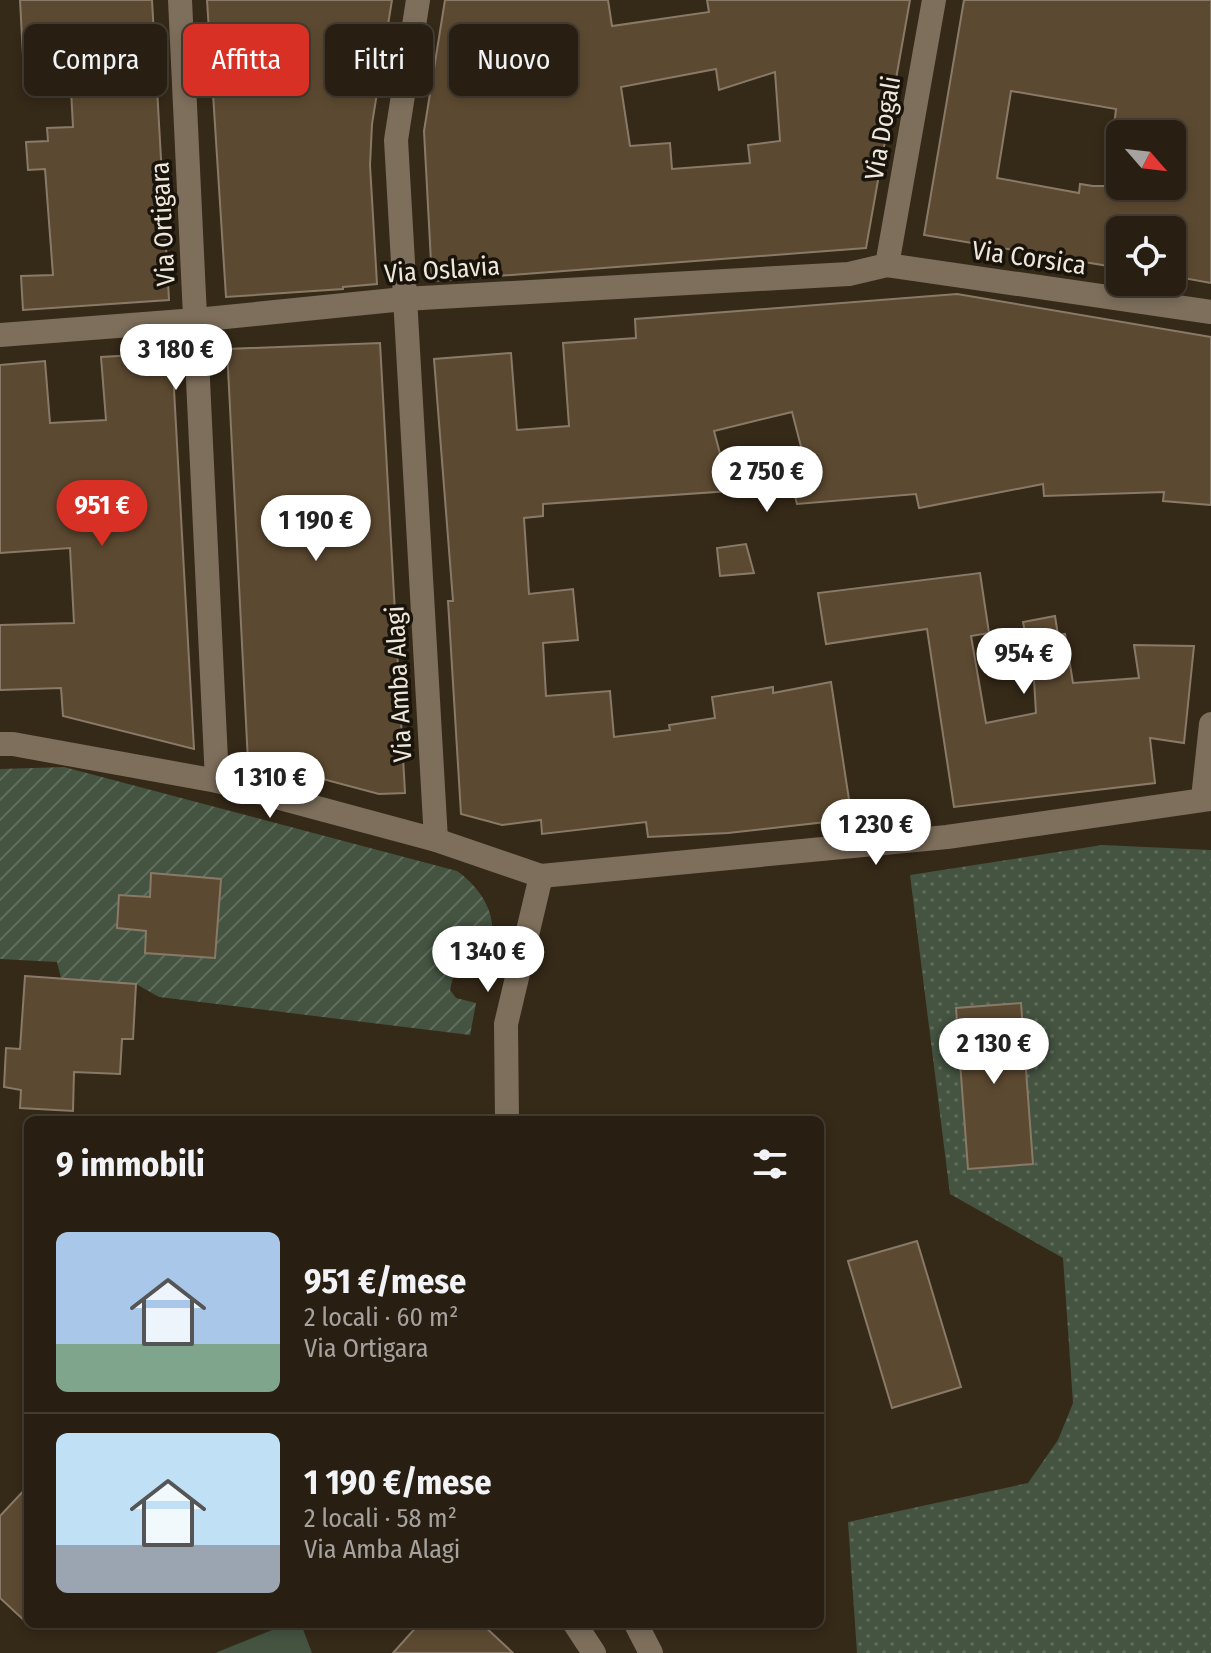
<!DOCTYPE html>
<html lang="it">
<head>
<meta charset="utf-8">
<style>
	body { margin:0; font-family:"Fira Sans Condensed",sans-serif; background:#342c20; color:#f1f3f6; height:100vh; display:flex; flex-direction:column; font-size:30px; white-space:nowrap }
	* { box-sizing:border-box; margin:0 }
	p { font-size:26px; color:#a5a29f }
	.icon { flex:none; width:44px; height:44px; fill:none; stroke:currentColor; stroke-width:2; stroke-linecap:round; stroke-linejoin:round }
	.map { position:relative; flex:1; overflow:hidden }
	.sheet { position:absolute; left:24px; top:1116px; width:800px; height:512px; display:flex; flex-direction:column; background:#281f12; border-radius:12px; box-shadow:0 4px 12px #0003,0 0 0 2px #443d32 }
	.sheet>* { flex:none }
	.banner { position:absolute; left:24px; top:24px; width:800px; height:72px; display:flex; gap:16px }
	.needle { width:52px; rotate:118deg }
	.tools { position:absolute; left:1106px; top:120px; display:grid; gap:16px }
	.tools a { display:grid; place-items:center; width:80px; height:80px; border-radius:12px; background:#281f12; box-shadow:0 4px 12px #0003,0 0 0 2px #443d32; font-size:40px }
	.price { position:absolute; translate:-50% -68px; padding:0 18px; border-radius:28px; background:#fff; color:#222; font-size:26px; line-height:52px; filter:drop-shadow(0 2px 4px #0008) }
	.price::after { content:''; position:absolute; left:50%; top:48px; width:24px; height:18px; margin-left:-12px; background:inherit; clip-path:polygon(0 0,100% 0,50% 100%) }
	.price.current { background:#d93025; color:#fff }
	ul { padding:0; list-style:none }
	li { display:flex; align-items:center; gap:24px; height:200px; padding:0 32px }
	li+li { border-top:2px solid #443d32 }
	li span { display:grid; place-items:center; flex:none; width:224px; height:160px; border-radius:12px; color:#555 }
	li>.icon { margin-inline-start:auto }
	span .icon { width:96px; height:96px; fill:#fffc; stroke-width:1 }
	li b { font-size:34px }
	h2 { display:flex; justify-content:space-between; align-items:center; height:96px; padding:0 32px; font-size:34px }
	.tag { padding:0 28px; border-radius:12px; background:#281f12; box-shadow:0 4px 12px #0003,0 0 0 2px #443d32; font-size:28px; line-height:72px }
	.tag.current { background:#d93025; color:#fff }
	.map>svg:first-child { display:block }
</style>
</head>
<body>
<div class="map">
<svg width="1211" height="1653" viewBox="0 0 1211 1653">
	<defs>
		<pattern id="park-dots" width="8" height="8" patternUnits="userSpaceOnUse" patternTransform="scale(2)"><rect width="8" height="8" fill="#445441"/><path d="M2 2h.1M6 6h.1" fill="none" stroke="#5f6d5c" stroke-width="1.8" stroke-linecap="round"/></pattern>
		<pattern id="garden-furrows" width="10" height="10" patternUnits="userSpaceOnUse" patternTransform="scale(2)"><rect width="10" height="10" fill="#445441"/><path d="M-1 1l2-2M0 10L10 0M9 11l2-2" fill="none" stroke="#5f6d5c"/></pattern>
	</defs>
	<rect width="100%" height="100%" fill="#352918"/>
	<path fill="#445441" d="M287 1624H301L312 1653H215Z"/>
	<path fill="url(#park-dots)" d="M1102 845 1211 850V1653H857L848 1522 1028 1483 1058 1440 1073 1403 1063 1258 950 1194 910 875Z"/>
	<path fill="url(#garden-furrows)" d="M64 767 457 871C474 883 490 902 492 924 493 936 487 951 485 963L464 959 456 964 450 990 456 998 476 1003 470 1035 159 997 136 984 61 978 57 962 0 959V769Z"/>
	<g fill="#5c4931" stroke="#897a67" stroke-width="2" fill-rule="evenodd">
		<path d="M20 0H152L169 300 23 310 21 276 53 275 45 169 28 170 26 142 48 141 47 128 73 127 70 71 24 74Z"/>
		<path d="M207 0H392L372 124 370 165 377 284 343 287V289L226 297Z"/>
		<path d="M445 0H608L612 26 709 12 707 0H910L866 248 432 281 424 131ZM716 69 719 90 775 72 780 141 748 145 750 163 672 169 670 143 630 146 621 87Z"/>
		<path d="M964 0H1211V283L1172 276V230H1120V268L924 235ZM1011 91 1116 109 1114 126 1172 134V186H1093L1080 184 1079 193 997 178Z"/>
		<path d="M957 294 1211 337V505L1163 501 1164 492 1044 496 1043 484 919 508 916 494 797 504 788 471 806 466 792 412 714 431 730 491 543 504V516L524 518 529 594 573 589 578 640 543 643 546 696 610 691 614 737 670 730 669 725 715 718 712 697 773 687V693L831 682 852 819 728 833 648 837 646 822 542 834 541 820 502 825 461 814 448 601H453L434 359 511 353 517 430 569 426 563 343 636 338 635 319Z"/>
		<path d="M380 343 405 793 379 794 315 777 314 771 292 772V767L272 768 271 760 248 762 227 349Z"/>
		<path d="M172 353 184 571 194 749 63 716 61 688 0 690V625L74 623 70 548 0 553V365L45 361 50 423 106 420 101 357Z"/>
		<path d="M746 544 754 573 720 576 717 548Z"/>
		<path d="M980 573 989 633 971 636 986 723 1036 713 1034 680 1023 622 1055 616 1058 635 1065 634 1073 683 1139 678 1134 645 1194 646 1184 743 1150 738 1155 783 954 807 927 629 826 644 818 593Z"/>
		<path d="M151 873 221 879 215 958 145 953 146 931 117 928 119 895 150 897Z"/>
		<path d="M25 976 136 984 133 1039H122L120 1074 74 1072 73 1111 20 1108 21 1090 4 1087 6 1048 20 1049Z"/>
		<path d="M1021 1003 1033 1164 968 1169 956 1008Z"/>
		<path d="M917 1241 961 1387 892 1408 848 1261Z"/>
		<path d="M28 1486V1624L0 1598V1516Z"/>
		<path d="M419 1624H482L513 1653H393Z"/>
	</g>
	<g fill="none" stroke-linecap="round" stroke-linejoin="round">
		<g stroke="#7e6f5c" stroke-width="24">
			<path d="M180 0 217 781"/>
			<path d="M418 0 396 140 436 840"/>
			<path d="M887 265 934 0"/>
			<path d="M0 335 196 320 404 299 849 274 887 265 1211 312"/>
			<path d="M0 744H13L217 781 436 840 541 876 947 837 1211 799"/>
			<path d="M1203 798 1211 724"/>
			<path d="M507 1120 506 1024 541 876"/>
			<path d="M575 1624 594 1653"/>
			<path d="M636 1624 651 1653"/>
		</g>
	</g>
	<g text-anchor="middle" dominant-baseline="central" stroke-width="7" stroke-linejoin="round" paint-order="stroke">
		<g font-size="26" fill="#efe7dc" stroke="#18130b">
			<text transform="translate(883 128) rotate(-80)">Via Dogali</text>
			<text transform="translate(163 224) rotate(-93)">Via Ortigara</text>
			<text transform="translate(1029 258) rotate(8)">Via Corsica</text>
			<text transform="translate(442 270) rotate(-4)">Via Oslavia</text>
			<text transform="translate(399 684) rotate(-93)">Via Amba Alagi</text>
		</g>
	</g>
</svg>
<div class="tools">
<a><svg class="needle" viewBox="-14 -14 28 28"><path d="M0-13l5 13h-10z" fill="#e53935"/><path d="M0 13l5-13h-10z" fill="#a5a29f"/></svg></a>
<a><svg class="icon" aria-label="locate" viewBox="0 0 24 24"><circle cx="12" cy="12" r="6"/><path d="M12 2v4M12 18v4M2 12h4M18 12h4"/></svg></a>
</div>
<b class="price" style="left:176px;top:392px">3 180 €</b>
<b class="price" style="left:767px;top:514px">2 750 €</b>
<b class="price current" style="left:102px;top:548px">951 €</b>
<b class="price" style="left:316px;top:563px">1 190 €</b>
<b class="price" style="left:1024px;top:696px">954 €</b>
<b class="price" style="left:270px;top:820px">1 310 €</b>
<b class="price" style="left:876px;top:867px">1 230 €</b>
<b class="price" style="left:488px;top:994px">1 340 €</b>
<b class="price" style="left:994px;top:1086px">2 130 €</b>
<div class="banner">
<a class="tag">Compra</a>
<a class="tag current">Affitta</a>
<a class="tag">Filtri</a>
<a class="tag">Nuovo</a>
</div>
<section class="sheet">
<h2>9 immobili<svg class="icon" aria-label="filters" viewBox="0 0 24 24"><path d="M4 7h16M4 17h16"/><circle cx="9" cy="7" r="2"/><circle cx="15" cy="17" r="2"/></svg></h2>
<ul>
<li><span style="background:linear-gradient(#a9c7e8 70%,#7fa58c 0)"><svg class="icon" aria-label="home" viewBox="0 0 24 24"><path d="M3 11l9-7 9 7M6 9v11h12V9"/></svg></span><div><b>951 €/mese</b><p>2 locali · 60 m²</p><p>Via Ortigara</p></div></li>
<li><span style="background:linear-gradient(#bfe0f5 70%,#9aa5b1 0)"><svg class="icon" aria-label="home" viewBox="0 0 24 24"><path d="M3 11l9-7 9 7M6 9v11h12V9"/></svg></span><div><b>1 190 €/mese</b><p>2 locali · 58 m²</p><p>Via Amba Alagi</p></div></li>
</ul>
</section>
</div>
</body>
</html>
